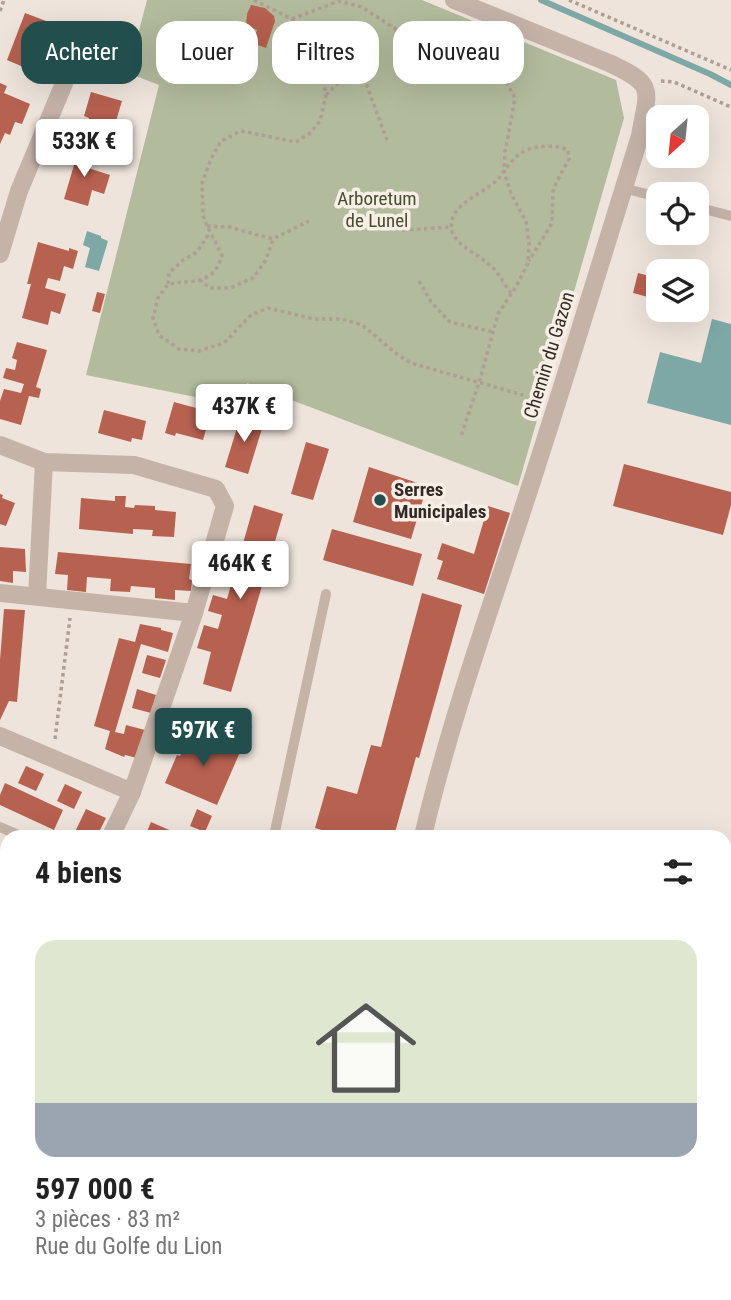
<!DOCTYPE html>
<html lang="fr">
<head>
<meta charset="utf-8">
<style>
	body { margin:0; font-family:"Roboto Condensed",sans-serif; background:#f6f6f6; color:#222; height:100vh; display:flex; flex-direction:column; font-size:26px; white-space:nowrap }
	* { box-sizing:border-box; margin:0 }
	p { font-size:23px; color:#767676 }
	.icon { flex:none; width:38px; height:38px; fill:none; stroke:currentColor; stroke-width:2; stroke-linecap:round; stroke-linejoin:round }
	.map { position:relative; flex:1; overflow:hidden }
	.sheet { position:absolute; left:0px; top:830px; width:732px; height:471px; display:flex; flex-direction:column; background:#fff; border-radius:21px 21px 0 0; box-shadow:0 7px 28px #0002 }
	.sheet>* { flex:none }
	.banner { position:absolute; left:21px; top:21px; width:690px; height:63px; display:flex; gap:14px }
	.needle { width:46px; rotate:207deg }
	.fabs { position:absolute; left:646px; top:105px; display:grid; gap:14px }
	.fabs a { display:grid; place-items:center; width:63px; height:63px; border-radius:14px; background:#fff; box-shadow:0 7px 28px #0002; font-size:35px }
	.price { position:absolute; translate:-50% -60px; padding:0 16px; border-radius:7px; background:#fff; color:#222; font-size:23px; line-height:46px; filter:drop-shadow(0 2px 4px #0008) }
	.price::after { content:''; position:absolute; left:50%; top:42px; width:21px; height:16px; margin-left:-10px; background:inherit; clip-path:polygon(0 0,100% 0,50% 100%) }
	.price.active { background:#224f4e; color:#fff }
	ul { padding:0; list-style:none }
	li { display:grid; align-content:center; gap:14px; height:371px; padding:0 35px }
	li span { display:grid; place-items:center; height:217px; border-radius:21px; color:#555 }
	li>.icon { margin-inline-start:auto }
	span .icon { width:126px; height:126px; fill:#fffc; stroke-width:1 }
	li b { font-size:30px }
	h2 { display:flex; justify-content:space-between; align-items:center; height:84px; padding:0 35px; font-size:30px }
	.pill { padding:0 24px; border-radius:21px; background:#fff; box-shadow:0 7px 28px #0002; font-size:24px; line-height:63px }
	.pill.active { background:#224f4e; color:#fff }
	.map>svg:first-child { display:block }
</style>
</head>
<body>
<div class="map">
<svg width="731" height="1300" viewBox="0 0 731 1300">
	<rect width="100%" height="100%" fill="#eee4db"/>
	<path fill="#b3bb9d" d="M147 0H422L616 80 624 118 518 486 247 383 240 406 86 375 159 85 128 73Z"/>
	<g fill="#7da8a6">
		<path d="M87 231 101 236V238L108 241 99 271 85 267 90 248 83 245Z"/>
		<path d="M712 319 731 324V425L647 403 660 352 701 363Z"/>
	</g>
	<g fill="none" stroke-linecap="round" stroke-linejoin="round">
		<path stroke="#7da8a6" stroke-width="6" d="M541 0 710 74 731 85"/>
	</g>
	<g fill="#b76150">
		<path d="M251 5 265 8 274 16 275 21 266 48 253 43 257 30 246 25 247 14Z"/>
		<path d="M25 13 54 24 44 49 47 51 42 61 39 60 35 72 7 60Z"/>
		<path d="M0 83 7 86 4 93 30 104 22 124 15 122 10 135 5 133 0 144Z"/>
		<path d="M91 92 122 101 107 151 76 141 78 135 84 137 89 118 84 116Z"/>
		<path d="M73 147 90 152 85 167 110 175 104 194 92 190 88 206 64 199 74 165 68 163Z"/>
		<path d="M38 242 69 251V248L78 251 73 269 64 266 60 281 48 278 45 288 66 294 60 314 51 311 48 325 22 318 31 284H27Z"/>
		<path d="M638 273 657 278 652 298 633 293Z"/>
		<path d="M97 292 105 294 100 313 92 311Z"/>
		<path d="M17 342 47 350 36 387 41 389 39 398 29 396 21 425 0 419V401L4 389 21 393 24 384 3 378 6 368 15 370 17 360 12 358Z"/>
		<path d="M174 402 211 412 203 440 176 433 175 436 165 433Z"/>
		<path d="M104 410 146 421 142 440 132 438 131 442 98 433Z"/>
		<path d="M241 415 264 422 248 474 225 467Z"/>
		<path d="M306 442 329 449 313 500 291 494Z"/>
		<path d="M624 464 731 492V505L723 535 613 506Z"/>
		<path d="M369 467 427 486 411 539 353 522Z"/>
		<path d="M0 494 3 495 2 498 15 503 6 526 0 524Z"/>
		<path d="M115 496H126L125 507 134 508 135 505 155 506V510L176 512 174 537 152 536 153 530 133 529V534L79 529 81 498 115 501Z"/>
		<path d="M254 505 283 514 231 692 203 684 211 652 197 648 204 625 218 629 222 615 208 611 213 595 227 599Z"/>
		<path d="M488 506 510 513 484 594 437 579 443 561 437 559 442 543 474 554Z"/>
		<path d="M332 529 422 554 413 586 323 560Z"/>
		<path d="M0 547 25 549 26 572 13 571V583L0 581Z"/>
		<path d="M58 552 191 564 189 579 192 580 191 591 175 590V600L155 598V588L131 586 130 592 110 591 111 579 87 577 86 592 67 590 68 575 55 574Z"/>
		<path d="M422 593 462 605 419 758 416 757 394 836H341L315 828 327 786 357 794 371 745 381 747Z"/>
		<path d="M4 609 25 610 17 702 9 701 0 720V660Z"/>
		<path d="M140 624 161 628V630L173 633 168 652 141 644 115 732 124 734 126 725 145 730 137 758 125 755 124 757 105 749 110 731 94 726 119 638 135 642Z"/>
		<path d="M147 655 166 660 160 678 142 673Z"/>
		<path d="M137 689 156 695 151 713 132 708Z"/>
		<path d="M237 719 252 726 245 742 230 735Z"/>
		<path d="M191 731 240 752 217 805 165 783 177 755 180 756Z"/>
		<path d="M26 766 44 774 36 791 18 783Z"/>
		<path d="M5 783 63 810 54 830 0 805V795Z"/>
		<path d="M65 784 82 792 74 809 57 801Z"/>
		<path d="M86 809 106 818 97 836H73Z"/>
		<path d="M197 809 212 816 205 832 190 826Z"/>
		<path d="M151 822 183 836H145Z"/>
		<path d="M0 871 7 872V904L0 903Z"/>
		<path d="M0 943 6 944 4 952H7V966L0 965Z"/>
		<path d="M0 1061 7 1063V1086L0 1084Z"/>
		<path d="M0 1104 7 1106V1138L0 1136Z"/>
		<rect x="724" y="1168" width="7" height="23"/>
		<path d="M32 1293H71L68 1300H30Z"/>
		<path d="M269 1293H317L335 1300H266Z"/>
		<path d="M689 1293H724V1295L731 1296V1300H689Z"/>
	</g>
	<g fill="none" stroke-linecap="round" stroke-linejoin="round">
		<g stroke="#b09d93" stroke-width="3.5" stroke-dasharray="3.5 3.5" stroke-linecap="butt">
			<path d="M254 0 292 19 323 76 326 95 320 121 309 134 296 142 241 131 221 141 211 159 202 183 203 215 207 226 222 255C214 285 194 280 168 284L158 298 153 318 159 335 179 349 199 351 224 343 251 315 268 308 314 319H342L362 325 398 355 411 363 523 395"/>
			<path d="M569 0 731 70"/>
			<path d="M0 11 4 0"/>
			<path d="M292 19 339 1 362 7 397 30 483 65 505 80 515 98 505 152 504 172 511 193 526 222 529 243 528 263 517 285 498 314 479 383 461 436"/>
			<path d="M661 81 674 82 731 107"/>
			<path d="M326 95 341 80 356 77 367 86 388 143"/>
			<path d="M207 226 229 227 273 239 309 221"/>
			<path d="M403 230 451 227"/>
			<path d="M199 280 210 288H230L253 278 266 260 273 239"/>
			<path d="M419 281 431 302 450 322 493 332"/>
			<path d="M168 284 169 273 182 261 197 252 210 232"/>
			<path d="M511 293C505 285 499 274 492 267 480 255 456 246 452 231 446 205 483 194 496 181 504 173 511 159 521 153 534 145 555 144 568 150L569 159 556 183 553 192 552 223 529 261"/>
			<path d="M55 739 70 618"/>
			<path d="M0 922 7 924"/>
			<path d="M0 993 7 994"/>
			<path d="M724 1132 731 1134"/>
		</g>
		<g stroke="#c5b3a8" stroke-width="10">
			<path d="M623 188 658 197"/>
			<path d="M696 207 731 216"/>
			<path d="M0 827 21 836"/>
			<path d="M274 836 326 594"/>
		</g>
		<g stroke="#c5b3a8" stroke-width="18">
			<path d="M0 254 19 191 73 62 110 41"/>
			<path d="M0 445 44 462 134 465 216 489 225 506 194 613 132 792 111 836"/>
			<path d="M0 593 194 613"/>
			<path d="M37 596 44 462"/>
			<path d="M0 736 132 792"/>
			<path d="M423 836C451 716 494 599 532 481 569 367 604 251 640 136 648 89 657 85 609 63L454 0"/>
			<path d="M0 1016 7 1017"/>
			<path d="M0 1260 7 1237"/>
			<path d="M148 1293 166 1300"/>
			<path d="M377 1293 399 1300"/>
			<path d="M242 1300 245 1293"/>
			<path d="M514 1300 515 1293"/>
			<path d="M659 1300 664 1293"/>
		</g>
	</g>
	<circle fill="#224f4e" stroke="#f7eee6" stroke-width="2.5" cx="380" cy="500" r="7"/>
	<g text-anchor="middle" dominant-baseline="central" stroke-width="7" stroke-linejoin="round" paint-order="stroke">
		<g font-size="19" fill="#454e2e" stroke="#f7eee6">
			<text x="377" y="198">Arboretum<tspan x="377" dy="22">de Lunel</tspan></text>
		</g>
		<g font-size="19" fill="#332a27" stroke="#f7eee6">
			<text transform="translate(549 355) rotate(-73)">Chemin du Gazon</text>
		</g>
		<g font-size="19" font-weight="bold" fill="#332a27" stroke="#f7eee6" text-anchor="start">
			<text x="394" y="489">Serres<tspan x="394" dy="22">Municipales</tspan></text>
		</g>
	</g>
</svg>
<div class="fabs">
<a><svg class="needle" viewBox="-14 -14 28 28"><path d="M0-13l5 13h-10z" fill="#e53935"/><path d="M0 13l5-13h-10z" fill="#767676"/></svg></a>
<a><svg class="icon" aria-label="locate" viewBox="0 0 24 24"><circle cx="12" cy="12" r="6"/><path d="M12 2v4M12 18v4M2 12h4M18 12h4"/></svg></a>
<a><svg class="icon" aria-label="layers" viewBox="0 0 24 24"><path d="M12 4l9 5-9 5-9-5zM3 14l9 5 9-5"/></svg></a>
</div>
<b class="price" style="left:84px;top:179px">533K €</b>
<b class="price" style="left:244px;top:444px">437K €</b>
<b class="price" style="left:240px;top:601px">464K €</b>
<b class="price active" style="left:203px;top:768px">597K €</b>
<div class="banner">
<a class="pill active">Acheter</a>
<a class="pill">Louer</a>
<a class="pill">Filtres</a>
<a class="pill">Nouveau</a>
</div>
<section class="sheet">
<h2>4 biens<svg class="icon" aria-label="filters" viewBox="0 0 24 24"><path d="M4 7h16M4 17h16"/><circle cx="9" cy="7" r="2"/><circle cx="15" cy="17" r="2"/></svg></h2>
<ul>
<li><span style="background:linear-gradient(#dfe7d0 75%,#9aa5b1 0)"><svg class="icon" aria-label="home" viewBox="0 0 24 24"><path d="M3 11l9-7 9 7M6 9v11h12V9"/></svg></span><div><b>597 000 €</b><p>3 pièces · 83 m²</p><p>Rue du Golfe du Lion</p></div></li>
</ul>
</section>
</div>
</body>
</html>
